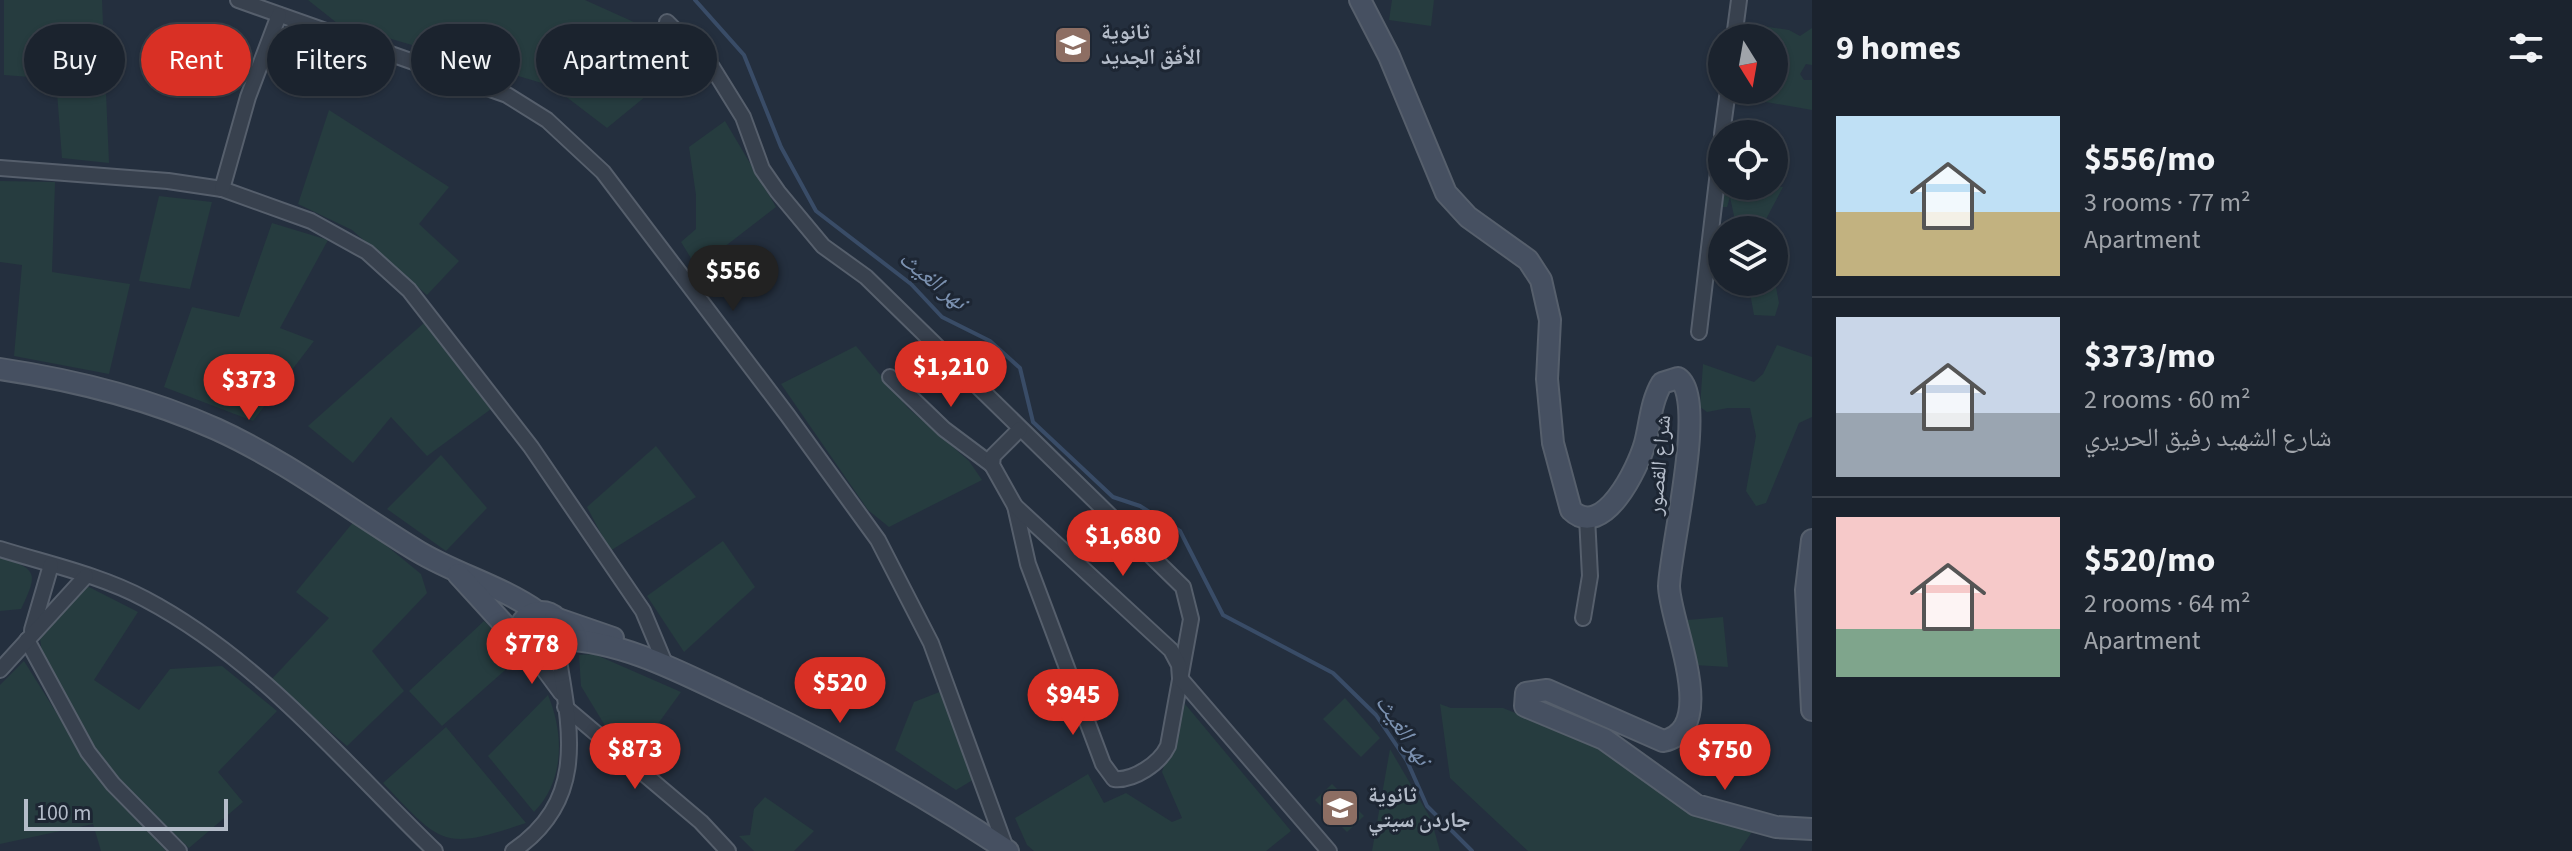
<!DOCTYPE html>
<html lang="en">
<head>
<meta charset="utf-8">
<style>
	body { margin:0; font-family:"Source Sans 3","Noto Naskh Arabic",sans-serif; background:#242b36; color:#f1f3f6; height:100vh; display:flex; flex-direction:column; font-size:30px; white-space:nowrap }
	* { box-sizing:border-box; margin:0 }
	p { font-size:26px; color:#a0a4aa }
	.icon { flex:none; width:44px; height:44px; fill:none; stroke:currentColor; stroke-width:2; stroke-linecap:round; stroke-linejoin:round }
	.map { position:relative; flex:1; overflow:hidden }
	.side { display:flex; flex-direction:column; background:#1b232e; width:760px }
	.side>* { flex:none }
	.hud { position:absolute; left:24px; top:24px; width:760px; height:72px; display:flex; gap:16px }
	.needle { width:52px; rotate:169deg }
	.fabs { position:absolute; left:1708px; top:24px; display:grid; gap:16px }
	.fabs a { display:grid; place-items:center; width:80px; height:80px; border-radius:50%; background:#1b232e; box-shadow:0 2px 6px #0004,0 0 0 2px #39404a; font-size:40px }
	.scale { position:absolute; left:24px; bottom:20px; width:204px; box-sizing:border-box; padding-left:8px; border:4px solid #b4bcc9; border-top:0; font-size:22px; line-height:28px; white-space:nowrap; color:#b4bcc9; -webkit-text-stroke:6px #1d2633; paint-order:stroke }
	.price { position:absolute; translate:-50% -68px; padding:0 18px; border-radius:28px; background:#d93025; color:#fff; font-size:26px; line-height:52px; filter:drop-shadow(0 2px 4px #0008) }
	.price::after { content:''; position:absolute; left:50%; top:48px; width:24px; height:18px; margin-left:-12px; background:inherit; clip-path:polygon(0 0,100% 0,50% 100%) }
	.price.current { background:#222; color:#fff }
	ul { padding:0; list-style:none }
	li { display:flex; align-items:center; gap:24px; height:200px; padding:0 24px }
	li+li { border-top:2px solid #39404a }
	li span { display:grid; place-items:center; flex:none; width:224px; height:160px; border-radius:0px; color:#555 }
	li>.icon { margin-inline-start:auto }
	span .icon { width:96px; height:96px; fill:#fffc; stroke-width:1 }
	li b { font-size:34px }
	h2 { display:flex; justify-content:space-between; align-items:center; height:96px; padding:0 24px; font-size:34px }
	.tag { padding:0 28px; border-radius:36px; background:#1b232e; box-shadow:0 2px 6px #0004,0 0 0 2px #39404a; font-size:28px; line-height:72px }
	.tag.current { background:#d93025; color:#fff }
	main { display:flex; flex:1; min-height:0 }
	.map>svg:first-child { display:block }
</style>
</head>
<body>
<main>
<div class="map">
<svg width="1812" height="851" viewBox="0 0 1812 851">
	<rect width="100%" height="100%" fill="#242f3e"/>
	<g fill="#263c3f">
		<path d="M4 0H102L109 163 62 158 56 79 4 75Z"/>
		<path d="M308 0H585L636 23 684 65 607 128 552 86 337 23Z"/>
		<path d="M1392 0H1434L1431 26 1389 20Z"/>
		<path d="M1756 25 1789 30 1800 36 1812 28V65L1806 64 1800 74 1804 80H1812V110L1749 99 1750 90H1774V38H1755Z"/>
		<path d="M329 110 449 187 419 224 459 261 427 295 352 230 298 204Z"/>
		<path d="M725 121 776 207 697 268 681 242 696 229V195L689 147Z"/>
		<path d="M0 181 55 182 52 272 130 284 109 374 14 356 22 265 0 262Z"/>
		<path d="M1724 186 1783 187 1764 223 1752 225V230H1737L1730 197 1727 207H1721Z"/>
		<path d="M159 196 212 202 190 289 139 281Z"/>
		<path d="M272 223 328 240 280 328 314 341 253 421 164 387 192 307 239 317Z"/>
		<path d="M1774 277 1779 303 1775 316 1754 315 1748 282H1774Z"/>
		<path d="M424 323 491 409 427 456 391 417 353 463 308 426Z"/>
		<path d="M1777 345 1812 357V417L1799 423 1766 503 1756 506 1746 491 1756 436 1750 408H1728L1707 412 1700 407 1703 364 1754 382 1763 374Z"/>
		<path d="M856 346 908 408 969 461 982 480 889 527 868 510 781 384Z"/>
		<path d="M656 446 696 497 610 551 587 507Z"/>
		<path d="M441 455 487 508 446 551 387 509Z"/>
		<path d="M355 520 421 574 427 593 372 651 404 691 347 746 270 681 329 618 296 592Z"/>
		<path d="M723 541 755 587 684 652 647 596Z"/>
		<path d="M0 556C38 570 38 573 21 609L0 611Z"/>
		<path d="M87 586 138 612 94 680 139 710 170 669 222 666 277 711 218 772 243 802 189 848 125 786 91 746 42 653 40 638Z"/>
		<path d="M1723 617 1728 667 1694 665 1687 620Z"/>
		<path d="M484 621 520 657 442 726 409 691Z"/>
		<path d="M594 654 681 692 636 754 607 729 581 686 579 655Z"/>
		<path d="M24 661 96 776 166 851H101L93 824 0 844V685Z"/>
		<path d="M942 691 976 778 956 790 895 750 914 702Z"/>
		<path d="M548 695C564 734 565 780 534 812L488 756Z"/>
		<path d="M1345 698 1380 738 1361 757 1323 719Z"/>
		<path d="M1185 704 1291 831 1266 851H1034L1027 845 1015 818 1088 774 1104 803 1126 793 1172 822 1182 818 1162 772Z"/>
		<path d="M1440 704 1451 708H1503L1595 745 1691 812 1754 829 1739 851H1528L1450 778Z"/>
		<path d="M446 727 526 823C443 851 442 845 383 783Z"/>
		<path d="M1390 749 1431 819 1440 851H1372Z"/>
		<path d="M1332 784 1364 816 1347 832 1315 800Z"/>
		<path d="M765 797 814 831 794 851H754L739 836 750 835 754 809Z"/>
	</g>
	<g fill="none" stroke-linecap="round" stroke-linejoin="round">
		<path stroke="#394c67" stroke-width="4" d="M695 0 744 55 781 147 816 211 911 284 942 317 990 341 1020 368 1033 422 1113 497 1140 506 1180 531 1223 615 1333 673 1376 715 1407 761 1427 806 1472 851"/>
		<defs>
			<g id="street">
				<path d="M238 0 507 95 547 120 603 172 788 416 878 540 931 643 1007 851"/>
				<path d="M667 22 712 67 743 117 762 169 778 192 823 246 866 277 1183 587 1191 619 1168 746C1160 763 1134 781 1114 779L1103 764 1028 564 1015 506"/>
				<path d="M1734 38 1739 0"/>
				<path d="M1722 134 1728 90"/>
				<path d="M0 168 168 181 222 189 311 221 367 252 409 290 531 447 643 611 666 666"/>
				<path d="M222 189 248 97 279 15"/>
				<path d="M1699 332 1722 138"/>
				<path d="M890 377 944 429 992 465"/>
				<path d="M1020 429 993 456 992 465 1015 506 1171 650 1179 665 1180 678 1329 851"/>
				<path d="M0 549C48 564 100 575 145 599 259 659 344 763 435 851"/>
				<path d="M1583 618 1590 576 1587 517"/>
				<path d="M32 630 51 565"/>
				<path d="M27 640 88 752 113 784 179 851"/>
				<path d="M533 655 561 693"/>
				<path d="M0 670 86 576"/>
				<path d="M565 707 701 822 728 851"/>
				<path d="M513 851C589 799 570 728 557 649"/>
			</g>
			<g id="secondary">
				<path d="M1360 0 1389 56 1446 193 1468 217 1528 260 1541 280 1550 320 1547 379 1553 443 1571 510C1603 541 1638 468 1645 443 1650 424 1651 401 1662 383L1678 378C1708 398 1670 549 1669 586 1669 621 1721 729 1663 741L1547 690 1526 693 1525 706 1604 739 1696 805 1776 827 1812 829"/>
				<path d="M0 369C74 380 147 398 216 429 289 462 351 511 419 552 458 575 501 586 538 612"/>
				<path d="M1812 540 1806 590 1812 710"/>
				<path d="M458 574 520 642"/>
				<circle cx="541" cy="634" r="22"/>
				<path d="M555 618 613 638"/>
				<path d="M562 639C625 642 680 672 735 698 830 743 920 792 1008 851"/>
			</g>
		</defs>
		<use href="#street" stroke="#565f6c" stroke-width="18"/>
		<use href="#secondary" stroke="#565f6c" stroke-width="24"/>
		<use href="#street" stroke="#38414e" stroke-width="14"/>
		<use href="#secondary" stroke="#465061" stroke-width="20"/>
	</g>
	<defs>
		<symbol id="school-square" viewBox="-11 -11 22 22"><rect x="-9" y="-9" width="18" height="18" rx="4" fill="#8d6e63" stroke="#1d2633"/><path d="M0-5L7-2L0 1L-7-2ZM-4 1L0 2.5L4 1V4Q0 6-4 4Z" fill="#fff"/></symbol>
	</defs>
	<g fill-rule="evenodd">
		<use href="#school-square" x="1051" y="23" width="44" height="44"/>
		<use href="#school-square" x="1318" y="786" width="44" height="44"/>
	</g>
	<g text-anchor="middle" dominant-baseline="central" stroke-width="6" stroke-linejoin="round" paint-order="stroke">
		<g font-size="22" font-weight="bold" fill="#b4bcc9" stroke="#1d2633" text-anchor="start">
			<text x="1101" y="32">ثانوية<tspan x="1101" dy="25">الأفق الجديد</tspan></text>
			<text x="1368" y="795">ثانوية<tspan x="1368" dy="25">جاردن سيتي</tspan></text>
		</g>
		<g font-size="22" fill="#b4bcc9" stroke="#1d2633">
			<text transform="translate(1659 465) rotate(-85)">شراع القصور</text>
		</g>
		<g font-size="24" font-style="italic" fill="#7c92b1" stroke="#1d2633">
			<text transform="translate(933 280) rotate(39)">نهر الغيث</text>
			<text transform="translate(1403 730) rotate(56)">نهر الغيث</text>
		</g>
	</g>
</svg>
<div class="fabs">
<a><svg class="needle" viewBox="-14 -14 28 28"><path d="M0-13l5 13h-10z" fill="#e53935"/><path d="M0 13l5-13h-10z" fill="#a0a4aa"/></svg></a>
<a><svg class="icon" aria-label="locate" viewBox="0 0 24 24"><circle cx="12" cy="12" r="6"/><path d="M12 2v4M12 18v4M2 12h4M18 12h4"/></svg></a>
<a><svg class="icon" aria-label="layers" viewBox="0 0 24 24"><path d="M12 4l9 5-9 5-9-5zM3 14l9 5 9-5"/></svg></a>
</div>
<div class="scale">100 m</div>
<b class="price current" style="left:733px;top:313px">$556</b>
<b class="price" style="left:951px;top:409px">$1,210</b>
<b class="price" style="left:249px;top:422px">$373</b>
<b class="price" style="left:1123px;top:578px">$1,680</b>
<b class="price" style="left:532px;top:686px">$778</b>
<b class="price" style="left:840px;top:725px">$520</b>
<b class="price" style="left:1073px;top:737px">$945</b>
<b class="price" style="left:635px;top:791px">$873</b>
<b class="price" style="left:1725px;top:792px">$750</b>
<div class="hud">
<a class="tag">Buy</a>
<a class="tag current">Rent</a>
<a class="tag">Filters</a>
<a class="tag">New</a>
<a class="tag">Apartment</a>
</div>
</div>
<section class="side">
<h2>9 homes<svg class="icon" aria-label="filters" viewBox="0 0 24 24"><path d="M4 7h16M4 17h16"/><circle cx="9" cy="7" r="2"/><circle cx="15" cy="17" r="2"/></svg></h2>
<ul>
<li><span style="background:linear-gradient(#bfe0f5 60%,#c2b280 0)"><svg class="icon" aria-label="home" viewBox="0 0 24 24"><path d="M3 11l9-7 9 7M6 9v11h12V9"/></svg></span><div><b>$556/mo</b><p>3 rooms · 77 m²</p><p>Apartment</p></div></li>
<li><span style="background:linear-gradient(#c9d6e8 60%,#9aa5b1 0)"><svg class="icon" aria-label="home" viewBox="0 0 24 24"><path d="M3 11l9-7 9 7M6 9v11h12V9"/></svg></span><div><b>$373/mo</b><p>2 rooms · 60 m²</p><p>شارع الشهيد رفيق الحريري</p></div></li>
<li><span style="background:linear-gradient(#f6c9c9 70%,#7fa58c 0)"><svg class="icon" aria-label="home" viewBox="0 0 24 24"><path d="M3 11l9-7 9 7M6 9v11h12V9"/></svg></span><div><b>$520/mo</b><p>2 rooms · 64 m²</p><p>Apartment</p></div></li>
</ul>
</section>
</main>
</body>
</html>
